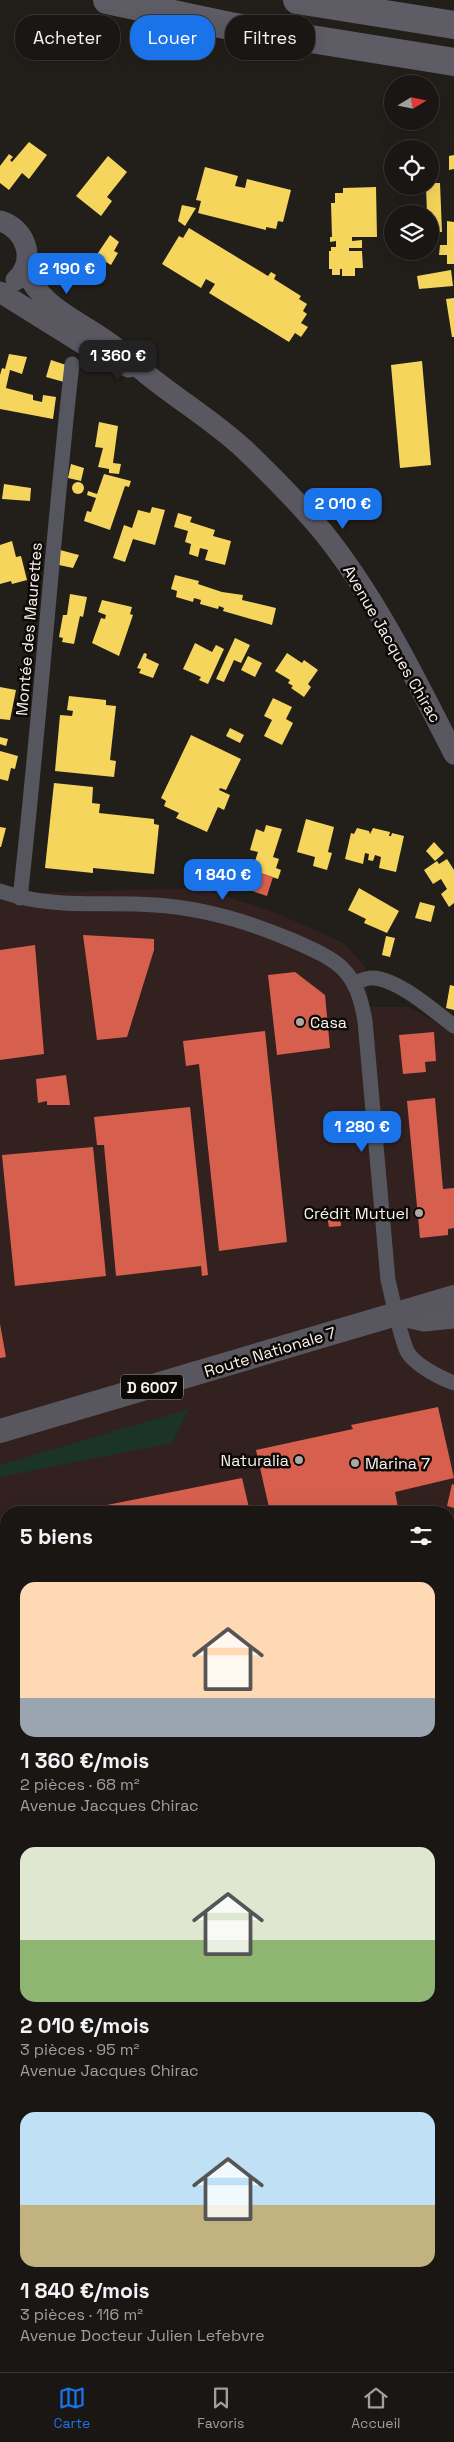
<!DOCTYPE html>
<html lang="fr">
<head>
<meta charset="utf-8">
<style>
	body { margin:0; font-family:"Space Grotesk",sans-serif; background:#231f1d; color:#f1f3f6; height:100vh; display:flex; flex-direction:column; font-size:19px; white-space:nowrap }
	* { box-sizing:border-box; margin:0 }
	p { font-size:16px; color:#9f9fa0 }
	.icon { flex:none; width:28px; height:28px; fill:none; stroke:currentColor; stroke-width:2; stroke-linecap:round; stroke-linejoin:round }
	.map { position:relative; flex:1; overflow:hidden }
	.drawer { position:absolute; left:0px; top:1506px; width:455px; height:866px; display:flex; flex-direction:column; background:#1a1614; border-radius:20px 20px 0 0; box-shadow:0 5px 20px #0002,0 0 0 1px #383534 }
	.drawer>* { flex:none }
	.banner { position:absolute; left:15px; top:15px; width:425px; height:45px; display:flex; gap:10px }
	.needle { width:32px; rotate:80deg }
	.controls { position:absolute; left:384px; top:75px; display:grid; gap:10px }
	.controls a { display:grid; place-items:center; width:55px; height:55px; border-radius:50%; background:#1a1614; box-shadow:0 5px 20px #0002,0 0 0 1px #383534; font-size:25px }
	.price { position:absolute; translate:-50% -42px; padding:0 11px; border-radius:10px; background:#1a73e8; color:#fff; font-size:16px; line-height:32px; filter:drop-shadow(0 1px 2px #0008) }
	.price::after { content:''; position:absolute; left:50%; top:30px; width:15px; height:11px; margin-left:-8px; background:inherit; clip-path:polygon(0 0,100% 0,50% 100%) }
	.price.selected { background:#222; color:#fff }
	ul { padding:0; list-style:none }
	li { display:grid; align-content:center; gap:10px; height:265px; padding:0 20px }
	li span { display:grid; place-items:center; height:155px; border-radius:15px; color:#555 }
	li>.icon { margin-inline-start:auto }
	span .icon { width:90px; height:90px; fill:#fffc; stroke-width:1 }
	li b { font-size:21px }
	h2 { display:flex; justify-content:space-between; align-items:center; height:60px; padding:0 20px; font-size:21px }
	.tag { padding:0 18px; border-radius:20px; background:#1a1614; box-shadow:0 5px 20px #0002,0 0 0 1px #383534; font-size:18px; line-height:45px }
	.tag.selected { background:#1a73e8; color:#fff }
	.tab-bar { display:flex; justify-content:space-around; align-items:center; height:70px; border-top:1px solid #383534; background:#1a1614; font-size:14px; color:#9f9fa0 }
	.tab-bar a { display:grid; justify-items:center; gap:2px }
	.tab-bar .selected { color:#1a73e8 }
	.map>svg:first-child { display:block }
</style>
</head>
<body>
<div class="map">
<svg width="454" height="2372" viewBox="0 0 454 2372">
	<rect width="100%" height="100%" fill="#221e1a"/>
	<path fill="#32211e" d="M201 888 274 912 344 943 365 967 369 1007H409L454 1032V1525L449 1526V1512H6V1619L0 1620V889L24 893Z"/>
	<g fill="#302419">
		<path d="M454 1525V1583L449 1584V1526Z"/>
		<path d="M6 1619V1673L0 1675V1620Z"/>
	</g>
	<g fill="#1c3327">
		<path d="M189 1409 172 1443 0 1477V1465Z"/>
		<path d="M6 1961V2084L0 2090V1962Z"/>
	</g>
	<path fill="#031117" d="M454 1921V2372H70L66 2366H449V1925Z"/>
	<g fill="#f6d55c">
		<path d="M29 142 47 155 29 179 22 173 9 190 0 183V166L9 154 13 157 10 160 12 162Z"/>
		<path d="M454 155V169L449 170V156Z"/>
		<path d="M108 156 127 172 107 197 112 201 101 216 76 196Z"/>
		<path d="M205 167 238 176 235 186 245 188 247 179 291 190 283 222 278 221 276 229 266 227V230L198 213 201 201 196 200Z"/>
		<path d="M434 178V183H440L442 232H431V217L430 214H427L426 186H430V179Z"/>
		<path d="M376 187 377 237H352V241L362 240V248H349V251H362L363 268H355V276H342V269H340V275H332V269H329V251H331V247H336V241L330 242V237H332L331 203H335V193H343V188Z"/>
		<path d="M182 205 196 208 185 226 178 221Z"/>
		<path d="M447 221 454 222V264H447V255H439L440 245H447Z"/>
		<path d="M189 228 268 276 271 272 276 275 274 279 301 296 299 299 307 304 303 311 307 314 301 323 308 327 301 337 295 333 289 342 209 293 215 284 206 279 201 288 162 264 179 236 183 238Z"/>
		<path d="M110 235 119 242 114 251 118 253 111 265 96 256Z"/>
		<path d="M451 270 453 286 419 289 417 276Z"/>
		<path d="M454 298V337H452L446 299Z"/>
		<path d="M9 354 27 357 22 374 10 370 6 388 33 395V400L42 402 43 395 56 397 53 419 0 409V375L2 368 5 369Z"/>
		<path d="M51 360 69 366 64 382 46 377Z"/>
		<path d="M422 361 431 465 400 468 391 365Z"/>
		<path d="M99 422 118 426 113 463 121 464 119 474 109 473V469L98 467 103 448 95 447Z"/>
		<path d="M71 464 84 468 81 481 68 478Z"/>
		<path d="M104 474 131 481 129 487 125 486 110 530 84 521 87 511 91 512 96 498 87 495 88 491 97 494Z"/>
		<circle cx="78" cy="488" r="6"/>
		<path d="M4 484 31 488 30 501 2 499Z"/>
		<path d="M152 507 165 510 155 545 133 539 125 562 113 558 124 525 132 528 138 510 150 513Z"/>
		<path d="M178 513 192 517 190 522 215 530 213 536 231 541 225 565 205 560 208 550 200 548 198 557 189 554 191 544 185 542 188 531 174 527Z"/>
		<path d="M12 541 16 557 21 556 27 580 12 584 11 581 0 584V545Z"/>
		<path d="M60 550 79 555 73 568 59 565Z"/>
		<path d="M175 575 199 581 198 584 222 592 243 595 242 600 276 608 272 625 223 611 224 608 219 606 218 609 200 604 201 600 194 598 193 602 176 597 177 591 171 589Z"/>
		<path d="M70 594 87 597 83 617 80 616 74 644 62 642 63 638 59 637 63 615H67Z"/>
		<path d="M102 600 132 607 130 614 133 615 119 656 92 643 101 618 105 619 106 615 98 612Z"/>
		<path d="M235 638 250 645 241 663 234 660 224 682 216 679Z"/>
		<path d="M195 643 212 652 216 645 224 649 208 684 199 680 201 677 183 669Z"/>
		<path d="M144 653 147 654 146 658 159 664 153 678 139 673 141 669 137 668Z"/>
		<path d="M287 653 302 663 304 660 318 670 308 684 311 687 304 697 291 688 293 686 288 683 290 680 275 671Z"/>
		<path d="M248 656 262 663 255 677 241 670Z"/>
		<path d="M0 687 16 690 10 720 0 719Z"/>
		<path d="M69 696 106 700V705L116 706 110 760 116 761 114 777 55 771 60 715 72 716 73 711 67 710Z"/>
		<path d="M273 698 292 707 286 719 293 723 282 745 264 736 272 720 264 716Z"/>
		<path d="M230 728 244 735 240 743 226 736Z"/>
		<path d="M191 735 241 759 226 790 220 788 219 790 230 795 224 810 218 807 207 832 176 818 179 813 164 806 166 801 161 798Z"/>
		<path d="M0 737 8 739 6 746 0 744Z"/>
		<path d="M0 751 18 756 15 769 11 768 8 781 0 779Z"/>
		<path d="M54 783 93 787 92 803 100 804 99 813 154 819V824L159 825 154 874 93 868V873L45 868Z"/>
		<path d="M306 819 334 827 328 852 332 853 327 870 313 866 315 857 297 852Z"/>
		<path d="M266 825 282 829 273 857 279 859 276 868 281 870 278 879 252 870 258 852 250 850 256 829 264 832Z"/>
		<path d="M0 827 6 828 1 847H0Z"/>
		<path d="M357 828 369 831 370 834 373 828 390 832 389 836H391L392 833 404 836 396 872 379 868 381 857 375 855 373 861 368 860 369 854 365 853 363 864 345 859 351 833 354 834Z"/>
		<path d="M434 842 444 853 435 861 426 851Z"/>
		<path d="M447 859 454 870V903L449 907 441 894 447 889 441 879 433 884 424 870 437 861 439 864Z"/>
		<path d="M232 880 239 882 238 887 230 885Z"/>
		<path d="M359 888 399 911 387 933 364 923 366 919 348 910Z"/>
		<path d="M420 902 435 906 431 922 415 918Z"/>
		<path d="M386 936 395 938 390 957 382 955Z"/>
		<path d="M450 985 454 986V1010L446 1008Z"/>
		<path d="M454 1709V1870L449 1872V1710Z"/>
		<path d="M6 1916V1961H0V1917Z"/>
	</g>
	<g fill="#d6604d">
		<path d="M252 870 273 877 267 896 246 889Z"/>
		<path d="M83 935 154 939V950L127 1037 97 1040Z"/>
		<path d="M35 945 44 1054 0 1060V950Z"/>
		<path d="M295 972 325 995 330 1048 277 1055 268 975Z"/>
		<path d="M265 1031 287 1242 219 1251 199 1064 186 1066 183 1041Z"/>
		<path d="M434 1032 436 1061 425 1062 426 1072 403 1074 399 1035Z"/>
		<path d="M66 1075 70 1105H47V1101L38 1103 36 1079Z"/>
		<path d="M435 1098 443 1189 454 1188V1228L448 1229V1235L420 1238 407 1101Z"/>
		<path d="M190 1107 208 1275 202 1276 201 1266 116 1276 104 1145H97L94 1117Z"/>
		<path d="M93 1147 106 1276 15 1286 2 1155Z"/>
		<path d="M340 1214 341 1226 329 1227 327 1216Z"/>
		<path d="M0 1324 6 1357 0 1358Z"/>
		<path d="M438 1407 454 1478 395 1492 399 1512H270L256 1450 353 1429 351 1425Z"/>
		<path d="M242 1478 250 1512H72Z"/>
		<path d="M452 1484 454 1485V1508L447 1506Z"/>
		<path d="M6 1525V1609L0 1611V1526Z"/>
	</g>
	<path fill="#9970ab" d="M6 2135V2340H0V2147Z"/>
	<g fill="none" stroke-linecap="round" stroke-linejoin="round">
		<g stroke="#56565f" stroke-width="15">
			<path d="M0 891C56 910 99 901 155 905 203 908 250 922 294 941 339 961 356 969 365 1021L388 1280C392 1296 401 1341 408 1353 417 1366 440 1378 454 1383"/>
			<path d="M20 898C40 720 52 542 72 364"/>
			<path d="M354 983C360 981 368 977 373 978 398 979 434 1011 454 1026"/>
			<path d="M449 1670 454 1669"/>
			<path d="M0 1759 6 1758"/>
			<path d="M0 1868 6 1908"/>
			<path d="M449 1895 454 1893"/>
		</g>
		<g stroke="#595861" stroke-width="21">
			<path d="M0 221C26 228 37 261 16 280"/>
			<path d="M24 269C46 311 72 316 108 342 123 352 135 365 149 376 180 401 215 422 245 450 272 476 299 503 323 532 377 599 415 678 454 754"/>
			<path d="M0 292 101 355 129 367"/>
			<path d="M397 1315 424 1321 454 1318"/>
		</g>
		<g stroke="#58565e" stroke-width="24">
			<path d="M0 1431 454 1297"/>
			<path d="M449 1597 454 1596"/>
			<path d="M449 1624 454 1622"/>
			<path d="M0 1713 6 1706"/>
		</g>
		<g stroke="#5e5d66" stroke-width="28">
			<path d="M107 0 230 26 454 62"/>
			<path d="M297 0 454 25"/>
		</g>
		<g stroke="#5c5a5b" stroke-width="4" stroke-dasharray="10 5" stroke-linecap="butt">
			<path d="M449 1544 454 1543"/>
			<path d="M449 1559 454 1558"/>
			<path d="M449 1569 454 1568"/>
			<path d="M0 1636 6 1635"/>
			<path d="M0 1652 6 1651"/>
			<path d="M0 1663 6 1661"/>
		</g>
	</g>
	<g fill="#aea8a4" stroke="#0c0906" stroke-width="2">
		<circle cx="300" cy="1022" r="5"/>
		<circle cx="419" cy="1213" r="5"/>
		<circle cx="299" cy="1460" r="5"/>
		<circle cx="355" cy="1463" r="5"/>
	</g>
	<g text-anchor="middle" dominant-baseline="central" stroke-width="5" stroke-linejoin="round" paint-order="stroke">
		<rect fill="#0c0906" stroke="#b2ada8" stroke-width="1" x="121" y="1374.5" width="62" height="25" rx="4"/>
		<g font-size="15" font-weight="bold" fill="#f9f3ee">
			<text x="152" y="1387">D 6007</text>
		</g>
		<g font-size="16" fill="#f9f3ee" stroke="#0c0906">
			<text transform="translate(29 629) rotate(-85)">Montée des Maurettes</text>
			<text transform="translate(392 644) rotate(60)">Avenue Jacques Chirac</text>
			<text transform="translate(270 1352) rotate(-17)">Route Nationale 7</text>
		</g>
		<g font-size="16" fill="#f9f3ee" stroke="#0c0906" text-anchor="start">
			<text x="310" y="1022">Casa</text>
			<text x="409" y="1213" text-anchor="end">Crédit Mutuel</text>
			<text x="289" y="1460" text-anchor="end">Naturalia</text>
			<text x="365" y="1463">Marina 7</text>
		</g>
	</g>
</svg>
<div class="controls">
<a><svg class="needle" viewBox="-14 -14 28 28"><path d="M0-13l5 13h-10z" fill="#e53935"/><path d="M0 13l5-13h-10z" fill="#9f9fa0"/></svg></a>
<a><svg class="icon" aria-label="locate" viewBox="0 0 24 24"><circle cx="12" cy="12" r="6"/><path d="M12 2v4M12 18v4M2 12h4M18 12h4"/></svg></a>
<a><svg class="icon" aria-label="layers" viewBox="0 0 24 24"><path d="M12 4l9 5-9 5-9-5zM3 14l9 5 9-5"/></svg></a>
</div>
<b class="price" style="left:67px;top:295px">2 190 €</b>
<b class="price selected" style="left:118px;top:382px">1 360 €</b>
<b class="price" style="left:343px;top:530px">2 010 €</b>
<b class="price" style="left:223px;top:901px">1 840 €</b>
<b class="price" style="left:362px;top:1153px">1 280 €</b>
<div class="banner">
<a class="tag">Acheter</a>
<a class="tag selected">Louer</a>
<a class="tag">Filtres</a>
</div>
<section class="drawer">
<h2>5 biens<svg class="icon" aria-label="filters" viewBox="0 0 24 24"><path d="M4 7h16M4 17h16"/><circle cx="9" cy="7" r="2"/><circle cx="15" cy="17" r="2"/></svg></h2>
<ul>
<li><span style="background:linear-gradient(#ffd9b3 75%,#9aa5b1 0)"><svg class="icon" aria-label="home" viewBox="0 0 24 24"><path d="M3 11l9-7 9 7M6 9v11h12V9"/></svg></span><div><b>1 360 €/mois</b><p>2 pièces · 68 m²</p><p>Avenue Jacques Chirac</p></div></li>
<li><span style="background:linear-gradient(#dfe7d0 60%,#8fb573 0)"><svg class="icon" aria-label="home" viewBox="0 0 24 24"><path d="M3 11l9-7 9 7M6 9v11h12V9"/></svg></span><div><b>2 010 €/mois</b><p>3 pièces · 95 m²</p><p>Avenue Jacques Chirac</p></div></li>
<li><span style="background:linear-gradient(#bfe0f5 60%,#c2b280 0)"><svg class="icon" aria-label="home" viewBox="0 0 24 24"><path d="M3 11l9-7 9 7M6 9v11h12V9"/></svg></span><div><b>1 840 €/mois</b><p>3 pièces · 116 m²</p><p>Avenue Docteur Julien Lefebvre</p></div></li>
</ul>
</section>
</div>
<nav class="tab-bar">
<a class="selected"><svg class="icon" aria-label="map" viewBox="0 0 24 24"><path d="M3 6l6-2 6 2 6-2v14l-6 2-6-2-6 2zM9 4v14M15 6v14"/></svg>Carte</a>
<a><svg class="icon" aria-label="saved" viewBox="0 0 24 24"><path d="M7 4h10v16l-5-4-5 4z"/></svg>Favoris</a>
<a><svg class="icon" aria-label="home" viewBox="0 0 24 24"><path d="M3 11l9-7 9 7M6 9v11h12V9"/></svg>Accueil</a>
</nav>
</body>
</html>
